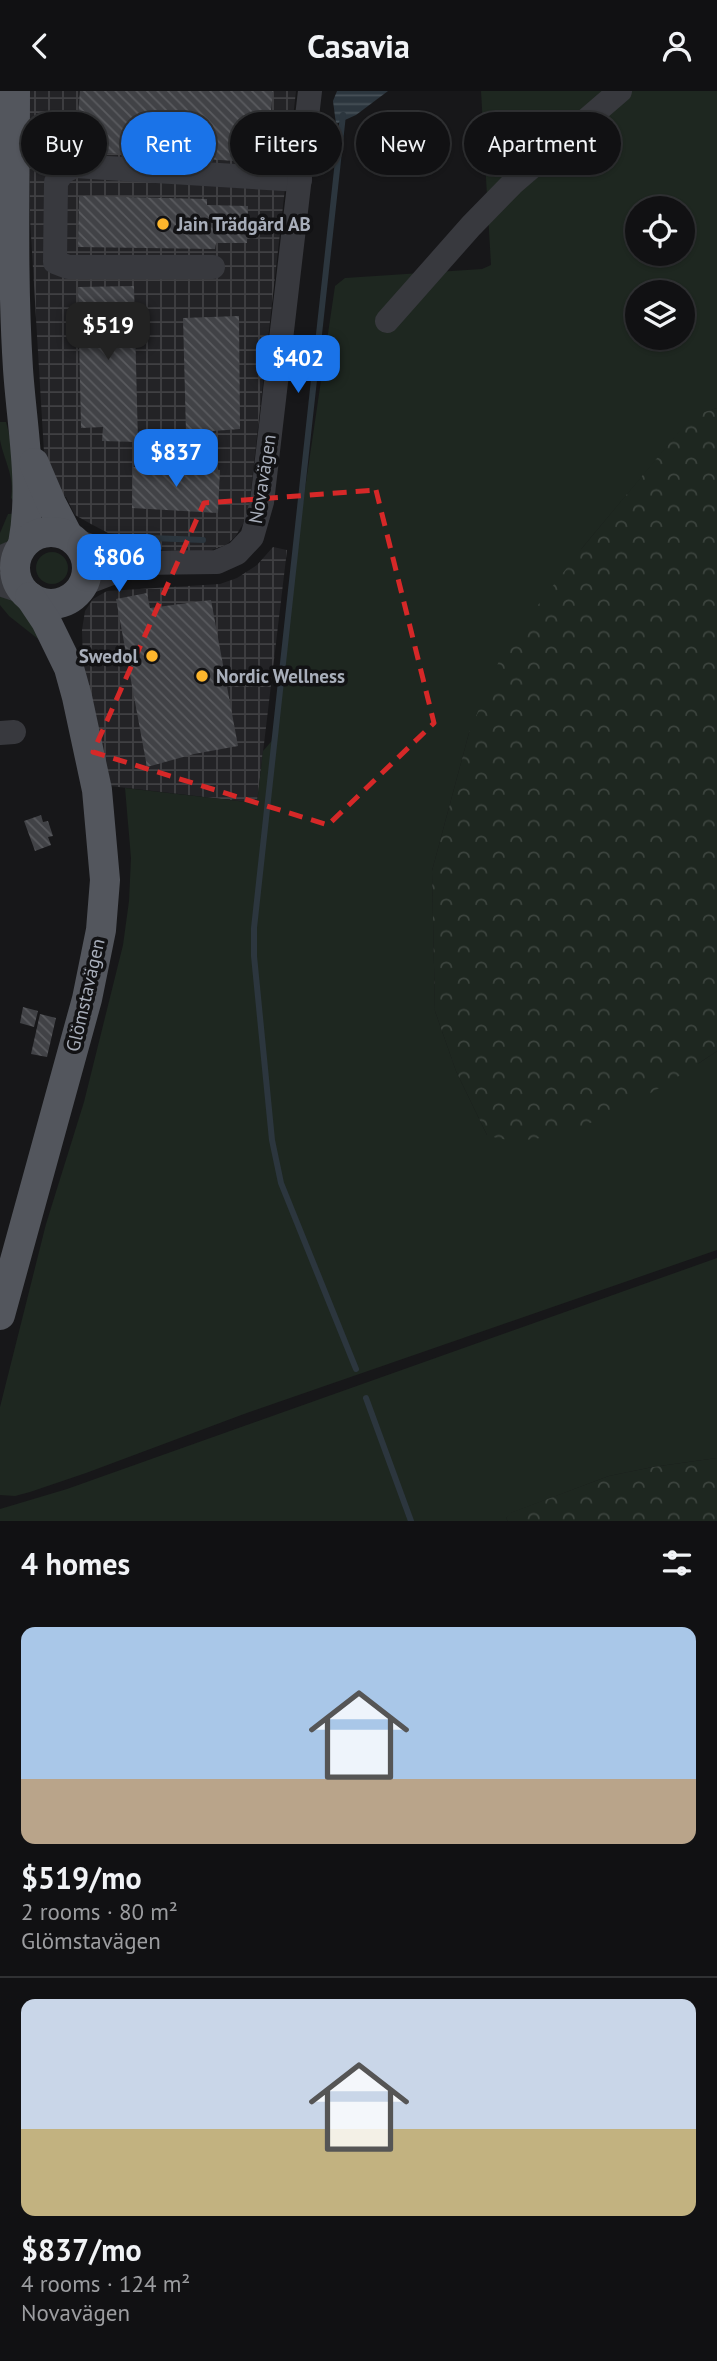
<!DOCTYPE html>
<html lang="en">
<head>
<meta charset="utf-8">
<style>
	body { margin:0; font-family:"PT Sans",sans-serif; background:#1a1a1c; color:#f1f3f6; height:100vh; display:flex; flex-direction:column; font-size:26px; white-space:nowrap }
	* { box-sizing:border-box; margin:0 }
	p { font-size:23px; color:#9c9da0 }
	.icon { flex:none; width:38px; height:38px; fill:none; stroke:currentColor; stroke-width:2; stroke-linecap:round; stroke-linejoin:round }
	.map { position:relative; height:1430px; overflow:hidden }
	.panel { display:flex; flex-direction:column; background:#111113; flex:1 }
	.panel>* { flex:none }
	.hud { position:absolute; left:21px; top:21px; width:676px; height:63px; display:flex; gap:14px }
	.tools { position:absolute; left:625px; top:105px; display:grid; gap:14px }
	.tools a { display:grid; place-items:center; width:70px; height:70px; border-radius:50%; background:#111113; box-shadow:0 2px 5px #0004,0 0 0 2px #303133; font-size:35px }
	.price { position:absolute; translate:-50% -60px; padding:0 16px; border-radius:14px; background:#1a73e8; color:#fff; font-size:23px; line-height:46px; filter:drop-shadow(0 2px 4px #0008) }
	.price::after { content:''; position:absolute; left:50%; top:42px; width:21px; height:16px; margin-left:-10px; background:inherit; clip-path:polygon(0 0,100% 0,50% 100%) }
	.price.current { background:#222; color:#fff }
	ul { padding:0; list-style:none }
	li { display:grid; align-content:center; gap:14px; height:371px; padding:0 21px }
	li+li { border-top:2px solid #303133 }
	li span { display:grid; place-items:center; height:217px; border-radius:14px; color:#555 }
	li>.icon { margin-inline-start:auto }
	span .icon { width:126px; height:126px; fill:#fffc; stroke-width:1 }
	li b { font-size:30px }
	h2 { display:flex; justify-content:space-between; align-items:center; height:84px; padding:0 21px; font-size:30px }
	.tag { padding:0 24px; border-radius:32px; background:#111113; box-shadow:0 2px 5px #0004,0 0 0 2px #303133; font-size:24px; line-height:63px }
	.tag.current { background:#1a73e8; color:#fff }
	header { display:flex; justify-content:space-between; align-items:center; height:91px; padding:0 21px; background:#111113; font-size:32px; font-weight:800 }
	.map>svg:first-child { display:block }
</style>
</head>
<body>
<header><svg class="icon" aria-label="back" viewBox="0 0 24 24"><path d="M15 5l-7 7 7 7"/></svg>Casavia<svg class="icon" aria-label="person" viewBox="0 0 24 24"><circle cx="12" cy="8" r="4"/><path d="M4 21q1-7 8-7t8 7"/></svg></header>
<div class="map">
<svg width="717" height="1430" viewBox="0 0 717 1430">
	<defs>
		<pattern id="industrial-grid" width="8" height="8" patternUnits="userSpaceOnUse" patternTransform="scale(1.75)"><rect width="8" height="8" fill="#232326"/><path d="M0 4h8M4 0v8" fill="none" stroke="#404043"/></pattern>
		<pattern id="forest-crowns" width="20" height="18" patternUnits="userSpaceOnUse" patternTransform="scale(1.75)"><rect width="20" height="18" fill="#1e2720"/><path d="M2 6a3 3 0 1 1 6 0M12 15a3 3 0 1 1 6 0" fill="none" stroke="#3c443e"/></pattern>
		<pattern id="water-rules" width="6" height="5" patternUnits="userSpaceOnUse" patternTransform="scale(1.75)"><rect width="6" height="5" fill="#2c363e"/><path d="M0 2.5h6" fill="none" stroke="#485158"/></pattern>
		<pattern id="building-back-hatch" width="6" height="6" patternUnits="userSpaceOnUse" patternTransform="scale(1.75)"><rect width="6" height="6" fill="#414246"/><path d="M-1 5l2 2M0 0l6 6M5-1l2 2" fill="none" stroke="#5a5b5f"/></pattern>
	</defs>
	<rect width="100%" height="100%" fill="#171719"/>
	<g fill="url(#industrial-grid)">
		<path d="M29 0H296L248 425 235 446 226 454 206 461 164 459 123 454 124 444 108 442 91 433 75 424 66 406H57L45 378 30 127Z"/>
		<path d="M273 456 287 459 257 712 110 695 83 571 82 539 85 520 93 508 107 500 220 493 237 487 257 474Z"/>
	</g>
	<g fill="#1e2720" fill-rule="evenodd">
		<path d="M481 0H717V317L692 326 583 456 469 642 432 780 435 920 456 980 487 1044 699 972 717 960V1159L244 1323 86 1382 30 1401 15 1405 0 1404V1316L46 1133 84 1011 123 854 129 810 131 767 125 697 257 712 263 660 276 645 297 452 335 195 345 187 482 178 491 174ZM637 117H682V163H637ZM637 201H682V247H637Z"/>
		<path d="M0 331H6L13 358 14 410 11 407C15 385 4 370 0 349 0 344 0 337 0 331Z"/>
		<path d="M19 422 10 448 0 457V442L8 423Z"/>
		<circle cx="52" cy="477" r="16"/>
		<path d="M0 502 21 512 47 555 9 525 0 514Z"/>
		<path d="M717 1167V1367L653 1376 609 1385 511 1422 506 1427 508 1430H0V1418L67 1398Z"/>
	</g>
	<g fill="url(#forest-crowns)">
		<path d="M717 317V960C664 996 552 1069 487 1044L456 980 435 920 432 780 469 642 504 558 583 456 692 325Z"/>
		<path d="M717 1367V1430H508L506 1427 510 1422 609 1385 653 1376Z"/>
	</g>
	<path fill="url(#water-rules)" d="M337 0H388L356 24 336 33 333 10Z"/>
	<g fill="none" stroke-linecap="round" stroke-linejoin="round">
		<g stroke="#2c363e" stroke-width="6">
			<path d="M343 24 254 837V865L272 1049 281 1092 356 1278"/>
			<path d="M151 447 203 449"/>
			<path d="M366 1307 411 1430"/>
		</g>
	</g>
	<g fill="url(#building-back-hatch)">
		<path d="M80 0H273L266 72 75 60Z"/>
		<path d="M79 105 207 108V114L248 115 247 152H216L215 158 78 156Z"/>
		<path d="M134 195 138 351 102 350 103 336 81 337 78 196Z"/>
		<path d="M239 225 240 338 186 342 183 227Z"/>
		<path d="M187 374 220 379 218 422 132 417 133 376H187Z"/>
		<path d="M147 502 150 517 211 509 238 655 194 663 147 676 116 508Z"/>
		<path d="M41 724 43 731 48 730 53 745 48 746 51 754 35 760 24 730Z"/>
		<path d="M23 916 38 920 34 936 20 932Z"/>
		<path d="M40 923 56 927 47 966 31 963Z"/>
	</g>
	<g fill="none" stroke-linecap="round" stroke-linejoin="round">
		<g stroke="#38393e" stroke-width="24">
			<path d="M213 176H68L55 171 56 91 63 81 75 75 300 89"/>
			<path d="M387 230 471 135 512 93 620 0"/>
			<path d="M74 449 138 472 217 471 237 462 252 446 262 411 310 0"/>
			<path d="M0 467 20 458"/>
			<path d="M0 493 24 501"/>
			<path d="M83 493 138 472"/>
			<path d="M0 642 14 641"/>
		</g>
		<g stroke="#53565d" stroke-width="30">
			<path d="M15 0C15 92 12 186 18 278 22 337 34 395 23 453"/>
			<path d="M34 372 51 412 68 445"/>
			<circle cx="51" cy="477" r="36"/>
			<path d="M0 1224 87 908 101 839 105 789 97 699 77 606 69 577 46 530 30 506"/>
		</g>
	</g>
	<path fill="none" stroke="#d62828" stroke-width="5" stroke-dasharray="14 9" stroke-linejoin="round" d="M376 399 434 632 328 734 93 661 204 412Z"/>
	<g fill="#fcb52c" stroke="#121214" stroke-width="2.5">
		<circle cx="163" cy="133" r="7"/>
		<circle cx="152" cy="565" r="7"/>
		<circle cx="202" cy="585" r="7"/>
	</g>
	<g text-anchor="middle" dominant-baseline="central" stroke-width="7" stroke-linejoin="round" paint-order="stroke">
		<g font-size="19" font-weight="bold" fill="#a8aeba" stroke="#121214" text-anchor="start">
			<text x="177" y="133">Jain Trädgård AB</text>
			<text x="138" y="565" text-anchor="end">Swedol</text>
			<text x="216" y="585">Nordic Wellness</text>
		</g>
		<g font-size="19" fill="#a8aeba" stroke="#121214">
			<text transform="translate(262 388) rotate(-81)">Novavägen</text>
			<text transform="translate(85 904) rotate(-77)">Glömstavägen</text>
		</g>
	</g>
</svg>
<div class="tools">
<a><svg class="icon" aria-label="locate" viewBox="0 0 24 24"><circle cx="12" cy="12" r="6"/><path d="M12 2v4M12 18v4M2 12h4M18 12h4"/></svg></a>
<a><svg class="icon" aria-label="layers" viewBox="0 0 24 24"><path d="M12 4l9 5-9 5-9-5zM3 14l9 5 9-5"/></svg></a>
</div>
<b class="price current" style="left:108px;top:271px">$519</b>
<b class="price" style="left:298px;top:304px">$402</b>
<b class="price" style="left:176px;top:398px">$837</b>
<b class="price" style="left:119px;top:503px">$806</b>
<div class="hud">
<a class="tag">Buy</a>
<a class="tag current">Rent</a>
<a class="tag">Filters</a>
<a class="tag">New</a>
<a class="tag">Apartment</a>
</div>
</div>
<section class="panel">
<h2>4 homes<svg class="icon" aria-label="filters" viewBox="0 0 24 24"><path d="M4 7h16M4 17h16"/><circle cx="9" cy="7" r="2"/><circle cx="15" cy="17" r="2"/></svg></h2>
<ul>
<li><span style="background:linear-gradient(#a9c7e8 70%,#b9a48a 0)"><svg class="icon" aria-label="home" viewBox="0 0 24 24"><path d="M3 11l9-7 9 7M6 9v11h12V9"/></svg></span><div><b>$519/mo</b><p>2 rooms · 80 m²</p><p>Glömstavägen</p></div></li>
<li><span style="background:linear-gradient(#c9d6e8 60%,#c2b280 0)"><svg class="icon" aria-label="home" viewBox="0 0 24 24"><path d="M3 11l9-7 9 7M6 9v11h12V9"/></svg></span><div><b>$837/mo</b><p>4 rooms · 124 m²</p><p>Novavägen</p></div></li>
</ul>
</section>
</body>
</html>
